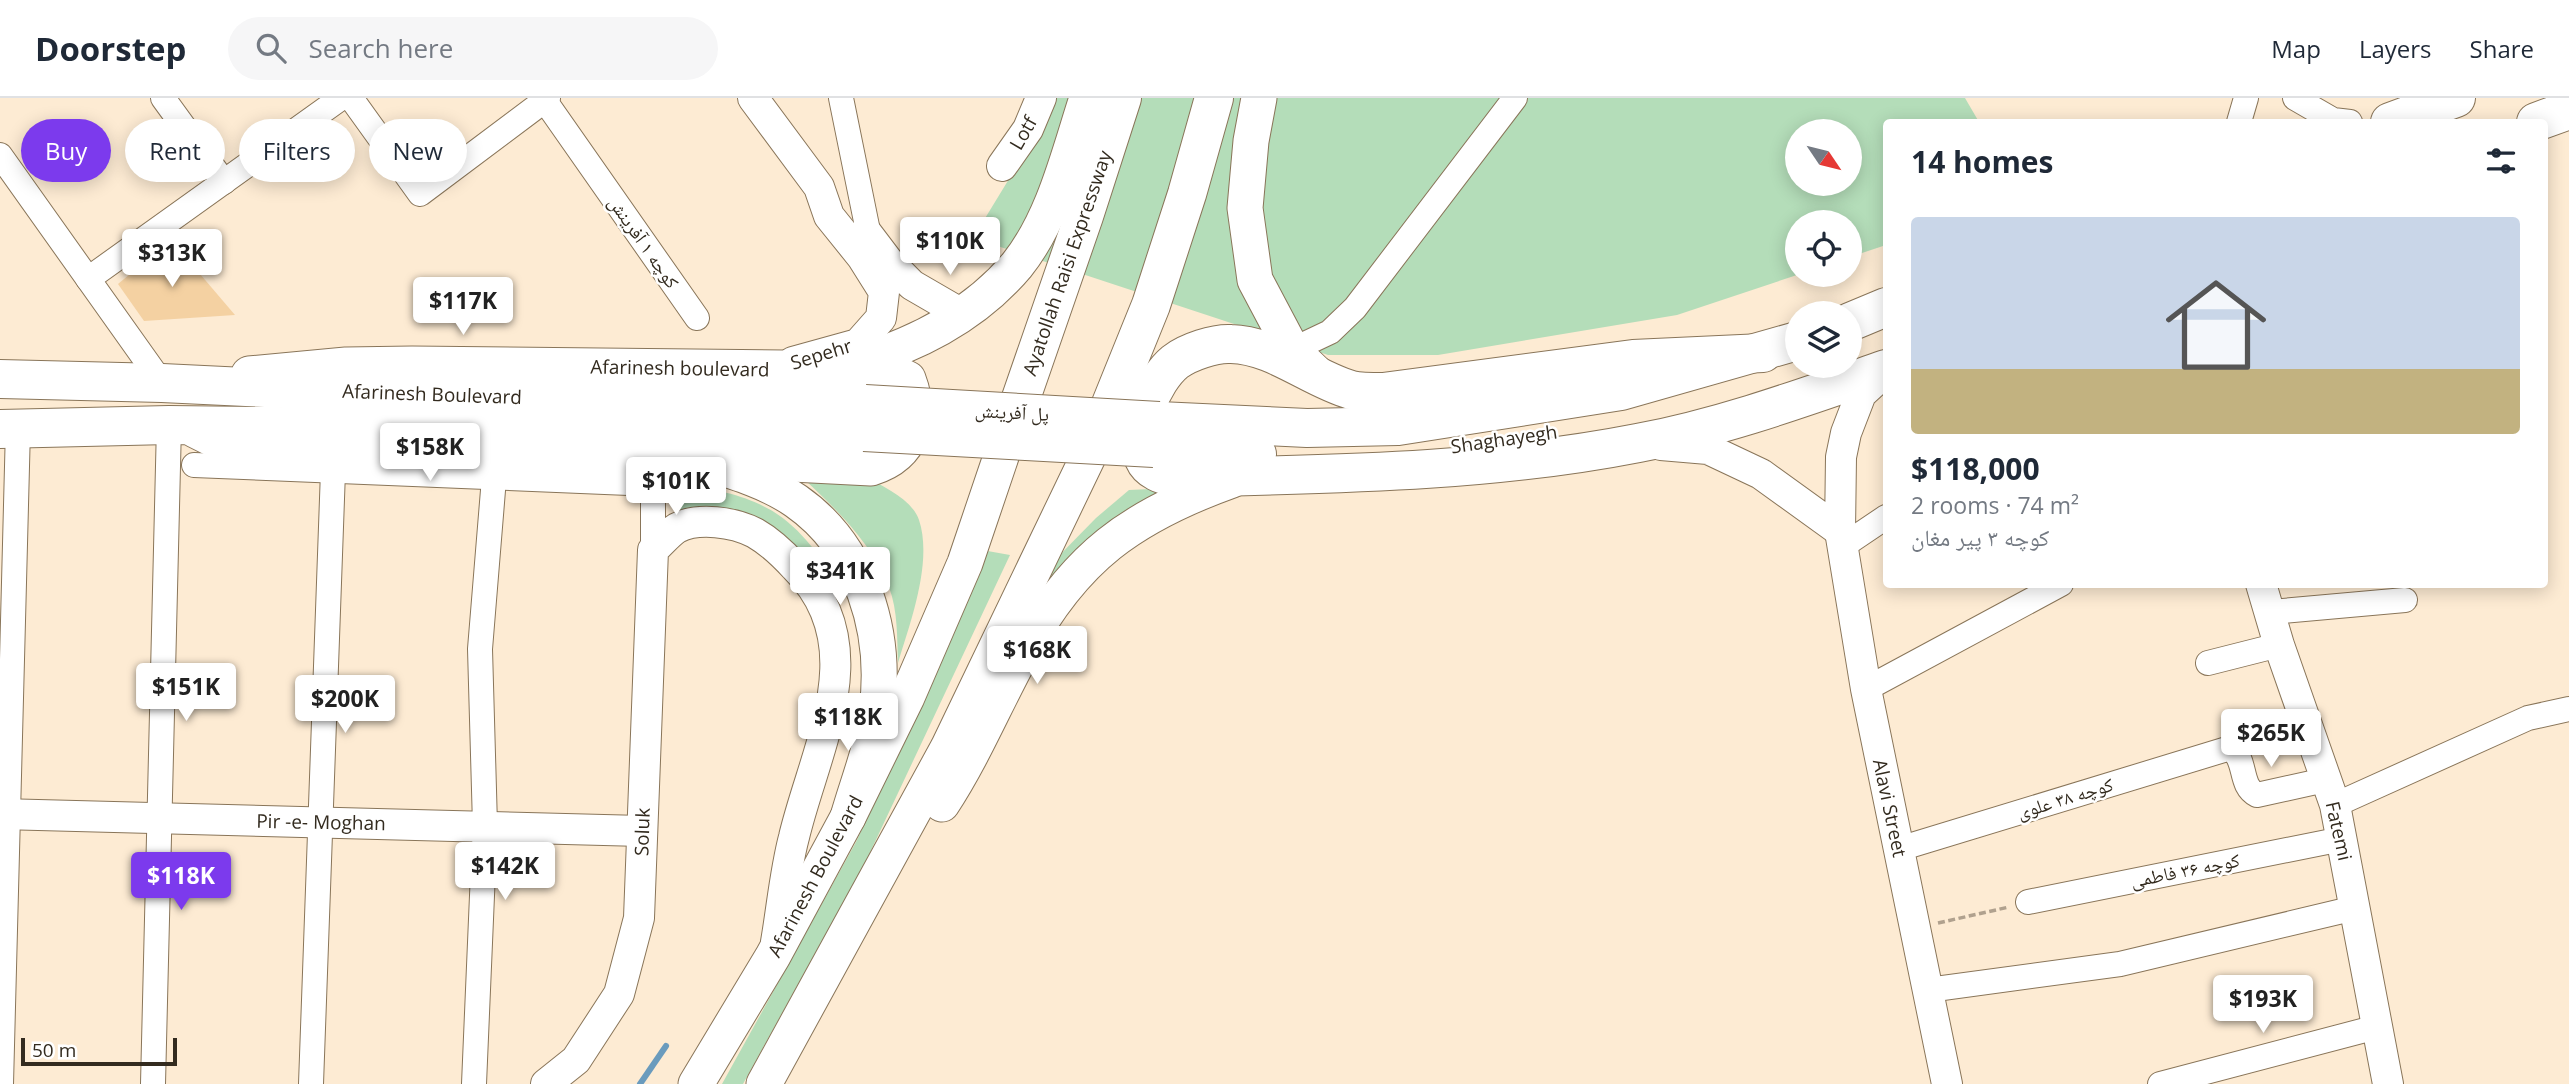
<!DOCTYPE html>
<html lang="en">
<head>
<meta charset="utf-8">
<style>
	body { margin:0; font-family:"Open Sans","Noto Naskh Arabic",sans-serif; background:#f6f6f7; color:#1f2937; height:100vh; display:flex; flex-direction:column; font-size:26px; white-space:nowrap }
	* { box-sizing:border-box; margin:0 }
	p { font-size:23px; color:#747a83 }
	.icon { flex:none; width:38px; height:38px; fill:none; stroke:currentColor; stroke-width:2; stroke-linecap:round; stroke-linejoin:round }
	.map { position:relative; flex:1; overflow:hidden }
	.sheet { position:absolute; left:1883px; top:21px; width:665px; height:469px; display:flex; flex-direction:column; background:#fff; border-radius:7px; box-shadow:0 4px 18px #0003 }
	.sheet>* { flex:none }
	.top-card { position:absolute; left:21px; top:21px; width:665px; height:63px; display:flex; gap:14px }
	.needle { width:46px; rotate:125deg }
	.controls { position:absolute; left:1785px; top:21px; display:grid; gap:14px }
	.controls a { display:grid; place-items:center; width:77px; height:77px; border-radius:50%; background:#fff; box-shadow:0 4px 18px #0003; font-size:35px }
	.scale { position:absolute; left:21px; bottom:18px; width:156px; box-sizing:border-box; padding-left:7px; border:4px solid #332b1f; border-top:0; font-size:19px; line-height:24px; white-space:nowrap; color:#332b1f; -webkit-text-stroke:5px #fff; paint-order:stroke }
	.price { position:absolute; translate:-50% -60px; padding:0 16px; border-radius:7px; background:#fff; color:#222; font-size:23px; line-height:46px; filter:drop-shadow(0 2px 4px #0008) }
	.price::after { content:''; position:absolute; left:50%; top:42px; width:21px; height:16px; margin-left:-10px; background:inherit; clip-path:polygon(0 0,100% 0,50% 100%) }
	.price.on { background:#7c3aed; color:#fff }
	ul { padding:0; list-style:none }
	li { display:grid; align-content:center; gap:14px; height:371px; padding:0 28px }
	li+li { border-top:2px solid #e0e1e3 }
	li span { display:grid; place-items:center; height:217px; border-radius:7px; color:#555 }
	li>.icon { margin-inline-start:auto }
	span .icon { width:126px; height:126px; fill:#fffc; stroke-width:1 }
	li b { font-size:30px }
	h2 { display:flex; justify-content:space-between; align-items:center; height:84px; padding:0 28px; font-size:30px }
	.tag { padding:0 24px; border-radius:32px; background:#fff; box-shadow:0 4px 18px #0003; font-size:24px; line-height:63px }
	.tag.on { background:#7c3aed; color:#fff }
	header { display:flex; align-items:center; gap:42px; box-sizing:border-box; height:98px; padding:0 35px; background:#fff; border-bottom:2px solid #e0e1e3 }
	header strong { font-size:33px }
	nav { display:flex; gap:38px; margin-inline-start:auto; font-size:24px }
	.search { width:490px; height:63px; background:#f6f6f7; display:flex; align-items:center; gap:18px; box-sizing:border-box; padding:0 24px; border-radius:38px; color:#747a83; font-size:26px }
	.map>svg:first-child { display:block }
</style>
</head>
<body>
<header>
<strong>Doorstep</strong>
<div class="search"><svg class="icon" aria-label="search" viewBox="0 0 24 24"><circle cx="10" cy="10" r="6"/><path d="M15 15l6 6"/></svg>Search here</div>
<nav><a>Map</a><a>Layers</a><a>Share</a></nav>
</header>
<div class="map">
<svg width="2569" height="986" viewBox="0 0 2569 986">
	<rect width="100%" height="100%" fill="#fdebd3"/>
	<g fill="#b4ddb9" fill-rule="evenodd">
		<path d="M1053 0H1965L1979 24H1886V147L1850 159V124H1797V177L1677 217 1438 257H1328L973 140 1051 12ZM1797 33H1850V86H1797Z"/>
		<path d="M865 378C883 389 912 401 919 422 933 464 910 525 898 565 897 540 898 513 889 489 872 446 838 413 805 382Z"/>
		<path d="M673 385C769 398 795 416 845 497L837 499 783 437 736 417 674 412Z"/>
		<path d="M1173 390 1022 519 1049 468 1096 420 1129 392Z"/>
		<path d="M982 452 1010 457 866 763 743 986H722L856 744 904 641Z"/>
	</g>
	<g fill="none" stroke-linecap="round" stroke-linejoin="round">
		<path stroke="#6a9bbd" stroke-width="6" d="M640 986 666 948"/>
	</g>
	<path fill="#f4d1a2" d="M171 142 235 217 144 223 118 186Z"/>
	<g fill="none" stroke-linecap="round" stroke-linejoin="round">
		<defs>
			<g id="minor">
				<path d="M163 0 224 84"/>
				<path d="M351 0 420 96 548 0"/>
				<path d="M543 0 697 220"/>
				<path d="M841 0 869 138"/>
				<path d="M2295 0 2333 22 2350 24"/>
				<path d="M2239 24 2246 0"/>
				<path d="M0 57 162 285"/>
				<path d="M88 181 341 0"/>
				<path d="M1292 252 1330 234 1355 210 1515 0"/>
				<path d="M194 367 653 386V452"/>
				<path d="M1843 448 1886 419"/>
				<path d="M2271 514 2405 502"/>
				<path d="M2208 565 2279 547"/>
				<path d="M1866 591 2061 486"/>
				<path d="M2335 707 2528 620 2569 611"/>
				<path d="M1899 751 2227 651H2232C2247 663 2239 688 2257 697L2325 682"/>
				<path d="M2028 804 2342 741"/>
				<path d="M1928 892 2120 866 2355 810"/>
				<path d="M1 986 18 330"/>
				<path d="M153 986 169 327"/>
				<path d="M311 986 333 373"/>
				<path d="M474 986 485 727 480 551 494 380"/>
				<path d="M2160 986 2377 929"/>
			</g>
			<g id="tertiary">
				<path d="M753 0 819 89 829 118 862 159 884 194 881 220 858 246 793 264"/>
				<path d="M1002 68 1028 31 1041 0"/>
				<path d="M866 134 888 163 912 187 962 216"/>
				<path d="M1661 347 1708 351 1761 376 1840 433 1841 359 1846 335 1861 296 1886 273"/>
				<path d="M1840 433 1866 591 1947 986"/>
				<path d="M2261 486 2279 547 2335 707 2388 986"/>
				<path d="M0 716 642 733"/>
				<path d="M546 986 576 962 619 896 639 820 653 452C661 445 669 435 677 430 698 419 734 424 755 435 769 443 784 457 795 469 875 547 815 650 794 739 785 773 782 809 776 844"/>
			</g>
			<g id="secondary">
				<path d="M1259 0 1251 43 1245 110 1255 182 1292 252 1316 275"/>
				<path d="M855 265C916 247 975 217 1017 167 1054 121 1069 55 1087 0"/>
				<path d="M249 276 346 267 412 266 874 271 892 273 908 281C923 321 913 357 871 370L693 361"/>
				<path d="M195 332 221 345 324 355 693 361C728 372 766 382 796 403 862 449 887 534 877 611 873 647 858 684 848 719"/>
				<path d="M942 706C974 657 995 605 1023 554 1074 459 1132 418 1232 382"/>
				<path d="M696 986 773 858 848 719 907 599 965 465 1011 329"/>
				<path d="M764 986 948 650 1098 338"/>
			</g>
			<g id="primary">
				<path d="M2390 24 2456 0"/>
				<path d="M2536 24 2569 12"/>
				<path d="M1850 224 1886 209"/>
				<path d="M1763 255 1633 261 1383 294C1372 294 1360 294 1351 292 1310 280 1274 247 1231 246 1215 245 1188 254 1175 264 1153 282 1131 333 1144 361 1149 373 1163 377 1174 380 1330 376 1485 375 1638 345 1723 329 1805 299 1886 271"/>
				<path d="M0 281 162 285 388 296 865 306"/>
				<path d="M1159 323 1307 330 1398 328 1621 293 1797 243"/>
				<path d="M0 331 169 327 864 334"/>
				<path d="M1154 350 1257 356"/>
			</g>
			<g id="trunk">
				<path d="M1011 329 1084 118 1122 0"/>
				<path d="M1098 338 1151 207 1187 96 1214 0"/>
			</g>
		</defs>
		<use href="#minor" stroke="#897559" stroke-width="26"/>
		<use href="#tertiary" stroke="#897559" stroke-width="32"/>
		<use href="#secondary" stroke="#897559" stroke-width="37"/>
		<use href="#primary" stroke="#897559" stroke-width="40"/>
		<use href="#trunk" stroke="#897559" stroke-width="40"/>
		<path stroke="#b0a18e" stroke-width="3.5" stroke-dasharray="7 3.5" stroke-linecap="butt" d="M1938 825 2009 809"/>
		<use href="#minor" stroke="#fff" stroke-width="24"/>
		<use href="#tertiary" stroke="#fff" stroke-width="30"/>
		<use href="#secondary" stroke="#fff" stroke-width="35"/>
		<use href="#primary" stroke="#fff" stroke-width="38"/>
		<use href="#trunk" stroke="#fff" stroke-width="38"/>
		<defs>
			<g id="primary-bridge">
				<path d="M865 306 1159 323"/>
				<path d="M864 334 1154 350"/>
			</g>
		</defs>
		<use href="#primary-bridge" stroke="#897559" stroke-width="40" stroke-linecap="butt"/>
		<use href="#primary-bridge" stroke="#fff" stroke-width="38"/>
	</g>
	<g text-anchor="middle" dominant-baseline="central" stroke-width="5" stroke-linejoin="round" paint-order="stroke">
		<g font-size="19" fill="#332b1f" stroke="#fff">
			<text transform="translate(1023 35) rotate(-60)">Lotf</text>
			<text transform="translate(644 144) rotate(55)">کوچه ۱ آفرینش</text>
			<text transform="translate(1067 165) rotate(-71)">Ayatollah Raisi Expressway</text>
			<text transform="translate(821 256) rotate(-17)">Sepehr</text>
			<text transform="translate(680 270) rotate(1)">Afarinesh boulevard</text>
			<text transform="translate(432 296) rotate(2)">Afarinesh Boulevard</text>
			<text transform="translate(1012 314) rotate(3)">پل آفرینش</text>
			<text transform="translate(1504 341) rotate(-8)">Shaghayegh</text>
			<text transform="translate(2065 700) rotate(-17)">کوچه ۳۸ علوی</text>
			<text transform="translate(1890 710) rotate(78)">Alavi Street</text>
			<text transform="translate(321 724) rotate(1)">Pir -e- Moghan</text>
			<text transform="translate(2339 733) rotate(77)">Fatemi</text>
			<text transform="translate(642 734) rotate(-88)">Soluk</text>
			<text transform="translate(2185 772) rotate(-11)">کوچه ۳۶ فاطمی</text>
			<text transform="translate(815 778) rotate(-62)">Afarinesh Boulevard</text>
		</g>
	</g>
</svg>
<div class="controls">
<a><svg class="needle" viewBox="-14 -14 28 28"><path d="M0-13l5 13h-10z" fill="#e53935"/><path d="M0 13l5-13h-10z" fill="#747a83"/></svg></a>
<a><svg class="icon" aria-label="locate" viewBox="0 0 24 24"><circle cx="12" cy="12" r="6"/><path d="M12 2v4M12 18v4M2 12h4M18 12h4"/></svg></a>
<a><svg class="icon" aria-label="layers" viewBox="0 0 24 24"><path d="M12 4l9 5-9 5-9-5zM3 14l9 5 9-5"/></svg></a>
</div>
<div class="scale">50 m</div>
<b class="price" style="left:950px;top:179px">$110K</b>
<b class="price" style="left:172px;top:191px">$313K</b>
<b class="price" style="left:463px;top:239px">$117K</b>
<b class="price" style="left:430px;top:385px">$158K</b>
<b class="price" style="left:676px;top:419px">$101K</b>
<b class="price" style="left:840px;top:509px">$341K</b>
<b class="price" style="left:1037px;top:588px">$168K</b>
<b class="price" style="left:186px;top:625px">$151K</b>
<b class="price" style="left:345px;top:637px">$200K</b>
<b class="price" style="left:848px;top:655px">$118K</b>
<b class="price" style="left:2271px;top:671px">$265K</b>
<b class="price" style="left:505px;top:804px">$142K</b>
<b class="price on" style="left:181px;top:814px">$118K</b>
<b class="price" style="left:2263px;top:937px">$193K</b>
<div class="top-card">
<a class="tag on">Buy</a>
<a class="tag">Rent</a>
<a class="tag">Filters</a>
<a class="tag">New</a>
</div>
<section class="sheet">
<h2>14 homes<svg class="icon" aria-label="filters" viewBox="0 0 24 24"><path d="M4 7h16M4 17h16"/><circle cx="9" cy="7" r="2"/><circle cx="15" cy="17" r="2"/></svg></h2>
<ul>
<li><span style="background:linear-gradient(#c9d6e8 70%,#c2b280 0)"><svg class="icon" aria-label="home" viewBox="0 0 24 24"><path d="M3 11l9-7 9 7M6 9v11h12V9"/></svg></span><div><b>$118,000</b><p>2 rooms · 74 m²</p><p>کوچه ۳ پیر مغان</p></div></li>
</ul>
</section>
</div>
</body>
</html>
